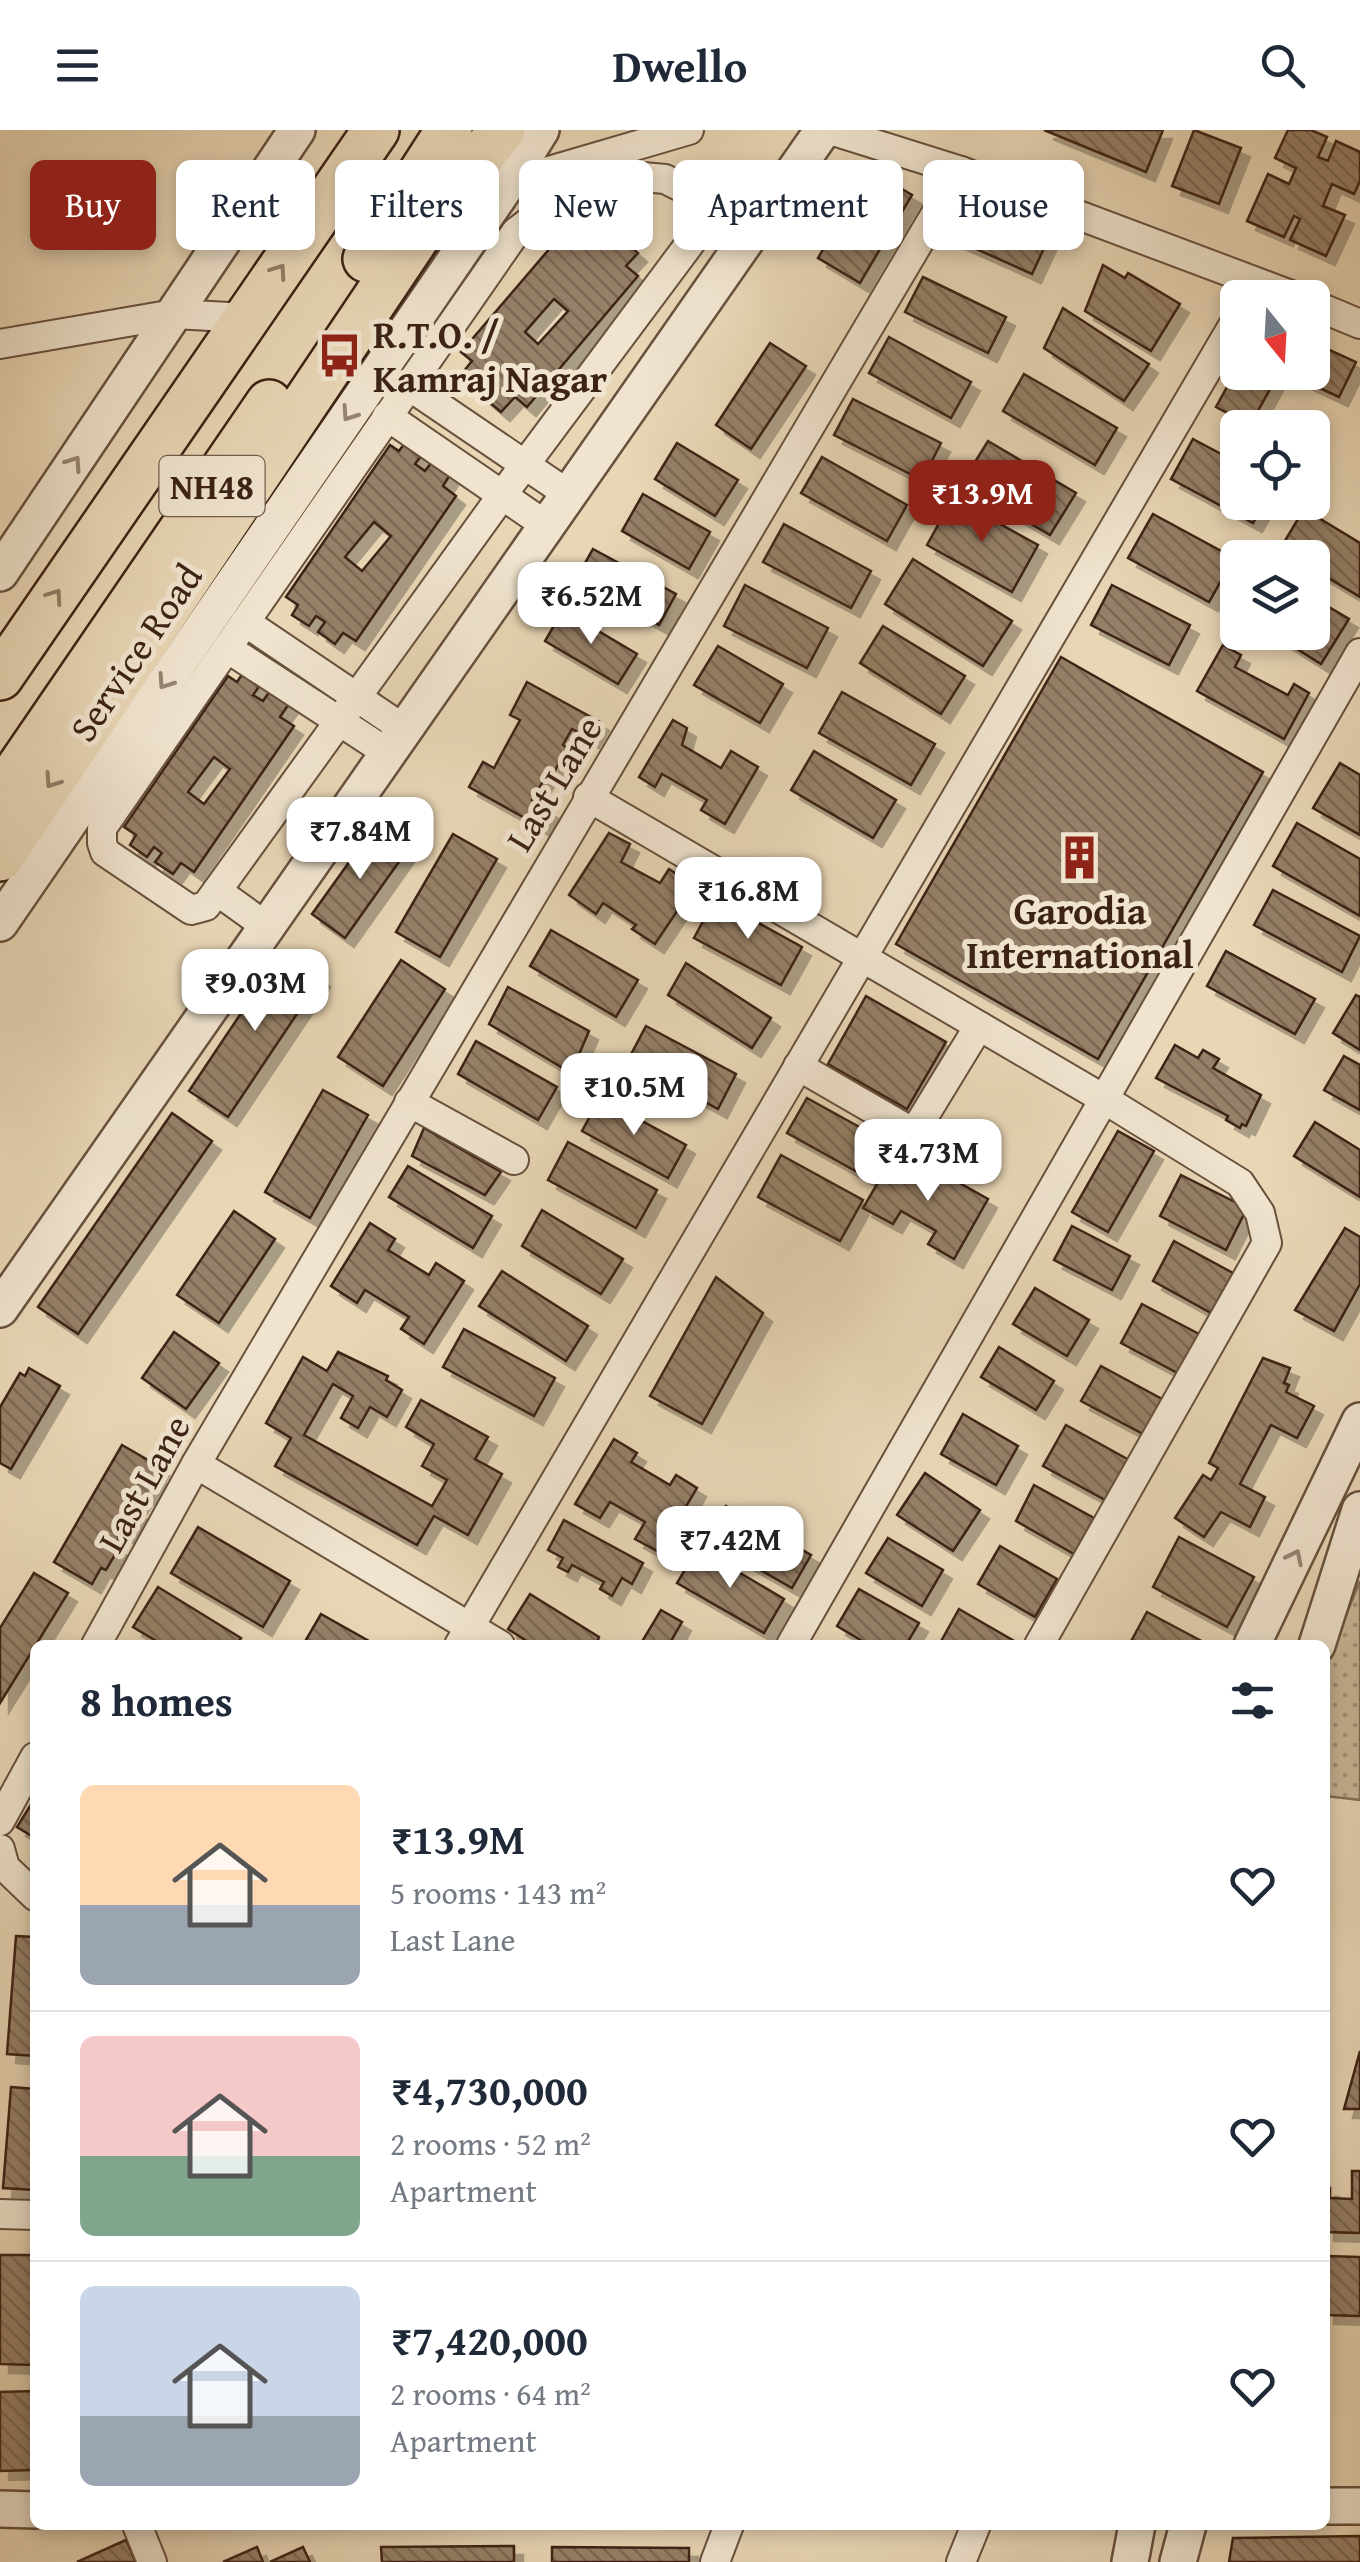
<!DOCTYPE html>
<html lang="en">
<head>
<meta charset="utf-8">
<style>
	body { margin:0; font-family:"Gentium Book Plus",serif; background:#f6f6f7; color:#1f2937; height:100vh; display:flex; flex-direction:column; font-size:38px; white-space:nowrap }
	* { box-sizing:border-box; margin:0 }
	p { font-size:32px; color:#747a83 }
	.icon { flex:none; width:55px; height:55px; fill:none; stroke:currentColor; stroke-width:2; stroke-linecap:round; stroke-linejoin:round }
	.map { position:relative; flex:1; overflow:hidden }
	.panel { position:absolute; left:30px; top:1510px; width:1300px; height:890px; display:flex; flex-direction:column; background:#fff; border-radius:15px; box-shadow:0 5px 15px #0003 }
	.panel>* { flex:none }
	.guide { position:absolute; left:30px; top:30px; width:1300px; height:90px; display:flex; gap:20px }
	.needle { width:65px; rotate:162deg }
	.fabs { position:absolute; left:1220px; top:150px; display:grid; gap:20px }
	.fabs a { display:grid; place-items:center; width:110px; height:110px; border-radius:15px; background:#fff; box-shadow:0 5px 15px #0003; font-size:50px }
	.price { position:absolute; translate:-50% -85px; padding:0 22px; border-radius:20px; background:#fff; color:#222; font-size:32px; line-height:65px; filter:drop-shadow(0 2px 5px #0008) }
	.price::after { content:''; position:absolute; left:50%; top:60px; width:30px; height:22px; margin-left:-15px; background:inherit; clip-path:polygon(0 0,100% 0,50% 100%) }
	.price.current { background:#8f2418; color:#fff }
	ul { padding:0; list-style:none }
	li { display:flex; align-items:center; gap:30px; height:250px; padding:0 50px }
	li+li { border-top:2px solid #e0e1e3 }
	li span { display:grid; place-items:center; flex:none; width:280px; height:200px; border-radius:15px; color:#555 }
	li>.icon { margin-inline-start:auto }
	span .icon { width:120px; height:120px; fill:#fffc; stroke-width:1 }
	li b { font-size:42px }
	h2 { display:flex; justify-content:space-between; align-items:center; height:120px; padding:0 50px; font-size:42px }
	.tag { padding:0 35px; border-radius:15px; background:#fff; box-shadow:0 5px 15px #0003; font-size:35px; line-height:90px }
	.tag.current { background:#8f2418; color:#fff }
	header { display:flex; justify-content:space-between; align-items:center; height:130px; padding:0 50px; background:#fff; font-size:45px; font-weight:600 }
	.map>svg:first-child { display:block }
</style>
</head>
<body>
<header><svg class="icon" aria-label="menu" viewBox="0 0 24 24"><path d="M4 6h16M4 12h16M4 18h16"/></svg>Dwello<svg class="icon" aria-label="search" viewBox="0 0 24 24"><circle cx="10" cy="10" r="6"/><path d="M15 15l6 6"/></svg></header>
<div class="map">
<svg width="1360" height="2432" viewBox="0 0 1360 2432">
	<defs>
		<pattern id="park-dots" width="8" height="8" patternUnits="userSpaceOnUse" patternTransform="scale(2.5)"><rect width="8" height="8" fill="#cbb89a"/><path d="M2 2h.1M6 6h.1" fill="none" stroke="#a6957c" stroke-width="1.8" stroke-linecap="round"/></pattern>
		<pattern id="building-back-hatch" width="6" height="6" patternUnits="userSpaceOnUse" patternTransform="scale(2.5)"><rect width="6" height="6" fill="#958068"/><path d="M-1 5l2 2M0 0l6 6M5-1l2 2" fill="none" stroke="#7b6854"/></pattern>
		<filter id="shadow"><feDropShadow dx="9" dy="9" stdDeviation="0" flood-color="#0004"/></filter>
	</defs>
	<rect width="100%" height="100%" fill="#e8d6b5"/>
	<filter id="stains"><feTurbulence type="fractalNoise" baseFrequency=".002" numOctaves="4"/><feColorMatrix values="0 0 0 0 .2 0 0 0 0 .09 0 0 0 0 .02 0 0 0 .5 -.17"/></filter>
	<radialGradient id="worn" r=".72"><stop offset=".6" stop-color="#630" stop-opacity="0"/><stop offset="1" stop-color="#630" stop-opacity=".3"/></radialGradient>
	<path fill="url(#park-dots)" stroke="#846e58" stroke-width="2.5" d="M1360 1451V1670L1325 1666V1536Z"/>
	<g fill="url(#building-back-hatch)" stroke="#3c2315" stroke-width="2.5" fill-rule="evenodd" filter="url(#shadow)">
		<path d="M1044 0H1163L1146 42Z"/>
		<path d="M1194 0 1241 18 1219 74 1172 56Z"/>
		<path d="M1288 0H1311L1327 7 1318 27 1328 31 1336 11 1360 22V51L1354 64 1332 54 1323 76 1345 85 1326 126 1290 110 1300 89 1294 86 1284 107 1247 91 1268 44 1289 54 1296 38 1275 28Z"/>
		<path d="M870 40 912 65 860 153 818 128Z"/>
		<path d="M973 66 1052 101 1032 144 954 109Z"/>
		<path d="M575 89 588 100 597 89 611 100 602 111 609 117 619 107 638 123 626 136 638 146 527 277 515 267 501 282 481 265 494 250 488 245 476 260 459 247 472 231 461 222ZM554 169 568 181 538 214 525 202Z"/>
		<path d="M1103 135 1125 148 1128 143 1180 174 1151 221 1085 181Z"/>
		<path d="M923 147 1006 187 988 223 905 182Z"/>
		<path d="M1063 178 1149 234 1124 271 1044 218Z"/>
		<path d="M889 207 971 252 951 288 869 243Z"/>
		<path d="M1312 212 1356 232 1339 267 1285 242H1312Z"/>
		<path d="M770 213 806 236 751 319 716 295Z"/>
		<path d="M1238 237V242H1257L1274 252 1250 295 1216 277Z"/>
		<path d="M1024 244 1117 298 1095 335 1003 281Z"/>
		<path d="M853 269 941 313 922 350 834 305Z"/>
		<path d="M1193 309 1238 333V372H1265L1253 393 1171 349Z"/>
		<path d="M407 310 425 321 415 334 425 341 435 328 453 340 443 356 456 366 356 511 343 503 335 514 318 502 325 492 316 486 309 496 292 485 298 475 286 467 390 315 399 321ZM374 392 391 406 362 441 345 427Z"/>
		<path d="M988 311 1076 363 1050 405 962 353Z"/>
		<path d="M677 313 738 350 715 386 655 349Z"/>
		<path d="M822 327 907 375 887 411 801 363Z"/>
		<path d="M643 364 710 402 689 439 622 401Z"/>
		<path d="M953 368 1038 415 1012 462 927 415Z"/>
		<path d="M1304 379 1360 413V467L1312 438V428H1295L1280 419Z"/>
		<path d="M1153 384 1234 428 1209 472 1128 428Z"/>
		<path d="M784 394 871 441 851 478 763 432Z"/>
		<path d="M593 419 676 464 659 495 576 449Z"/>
		<path d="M913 429 1012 491 983 536 885 474Z"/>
		<path d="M745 455 828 498 807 538 724 496Z"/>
		<path d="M1112 455 1190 495 1169 535 1091 495Z"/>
		<path d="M1312 467 1349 489 1321 534 1270 502H1312Z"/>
		<path d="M563 480 637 524 618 554 545 511Z"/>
		<path d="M883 496 965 546 941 584 860 533Z"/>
		<path d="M1223 515 1241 525 1235 537 1288 565 1294 554 1309 563 1284 609 1197 561Z"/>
		<path d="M718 516 783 554 760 593 694 555Z"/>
		<path d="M1061 527 1263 642 1098 929 896 814Z"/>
		<path d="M245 540 263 551 253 565 263 571 272 558 291 571 280 587 294 596 194 742 181 733 173 744 155 732 162 723 154 717 147 727 130 715 136 705 124 697 228 546 237 552ZM214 627 230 639 204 674 188 662Z"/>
		<path d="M527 552 600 592 590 609 572 599 563 615 567 618 551 648 546 646 532 670 550 680 541 697 469 657 483 632 494 638 520 590 510 585Z"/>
		<path d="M842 562 935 614 911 655 819 603Z"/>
		<path d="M673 590 687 598 682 615 721 638 731 621 758 637 725 694 701 680 707 670 662 644 655 657 639 647Z"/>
		<path d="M814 621 896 670 873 708 791 660Z"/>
		<path d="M1340 633 1360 645V705L1313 678Z"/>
		<path d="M1297 693 1360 729V786L1273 736Z"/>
		<path d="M375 696 408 719 345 808 312 784Z"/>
		<path d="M609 703 630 714 621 732 660 753 669 739 694 756 655 814 632 799 636 795 603 773 596 784 569 765Z"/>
		<path d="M453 704 497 729 440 827 396 802Z"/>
		<path d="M1273 760 1360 806 1342 842 1254 795Z"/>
		<path d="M715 769 802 817 781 855 694 808Z"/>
		<path d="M551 800 638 850 616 887 530 836Z"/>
		<path d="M1226 821 1315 869 1295 904 1207 856Z"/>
		<path d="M282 822 321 848 228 987 189 961Z"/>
		<path d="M401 830 445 859 383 956 338 927Z"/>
		<path d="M686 833 771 888 752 918 668 865Z"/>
		<path d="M508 857 589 901 571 943 489 894Z"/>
		<path d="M1356 865 1360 867V920L1333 903Z"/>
		<path d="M866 866 946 912 907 979 828 934Z"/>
		<path d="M646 896 736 944 718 979 628 930Z"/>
		<path d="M476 911 557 957 538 990 458 944Z"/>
		<path d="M1175 915 1198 928 1203 920 1219 929 1213 938 1261 965 1246 996 1242 994 1240 998 1226 990 1228 986 1156 948Z"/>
		<path d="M1344 926 1360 935V980L1324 960Z"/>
		<path d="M323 960 368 985 310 1088 265 1062Z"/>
		<path d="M600 968 686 1015 668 1048 582 1001Z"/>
		<path d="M807 968 890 1014 870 1049 787 1003Z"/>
		<path d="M172 983 212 1011 78 1204 38 1177Z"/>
		<path d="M1315 992 1360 1020V1067L1294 1026Z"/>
		<path d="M424 998 501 1042 485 1065 412 1026Z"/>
		<path d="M1118 1001 1154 1021 1108 1102 1072 1082Z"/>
		<path d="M568 1012 657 1060 636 1098 548 1050Z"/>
		<path d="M781 1025 863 1070 840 1111 758 1067Z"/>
		<path d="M903 1029 928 1043 931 1037 988 1069 954 1129 928 1114 936 1101 901 1081 893 1094 863 1078 887 1037 896 1042Z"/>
		<path d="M408 1036 492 1086 473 1118 389 1067Z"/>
		<path d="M1181 1045 1247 1078 1226 1120 1160 1086Z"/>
		<path d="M542 1080 623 1129 601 1164 522 1116Z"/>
		<path d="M234 1081 275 1109 219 1193 177 1165Z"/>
		<path d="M370 1093 395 1109 388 1120 429 1145 436 1133 464 1151 424 1214 401 1199 409 1187 365 1160 357 1173 331 1156Z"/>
		<path d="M1072 1096 1130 1126 1112 1160 1054 1130Z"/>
		<path d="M1345 1098 1360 1107V1154L1334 1201 1295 1180Z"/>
		<path d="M1174 1111 1233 1143 1211 1183 1153 1151Z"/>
		<path d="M502 1141 588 1196 566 1231 479 1176Z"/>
		<path d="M716 1147 763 1183 702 1294 650 1266Z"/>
		<path d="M1035 1158 1089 1190 1067 1226 1013 1194Z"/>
		<path d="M1142 1174 1201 1205 1185 1247 1121 1213Z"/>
		<path d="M464 1199 555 1248 534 1286 443 1237Z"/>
		<path d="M174 1202 219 1233 186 1279 142 1248Z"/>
		<path d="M999 1217 1054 1251 1036 1280 981 1247Z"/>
		<path d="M338 1222 388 1246 386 1250 402 1260 387 1287 370 1277 358 1298 341 1288 353 1266 333 1254 304 1305 432 1376 447 1350 422 1336 434 1314 406 1297 421 1270 488 1307 475 1329 502 1344 468 1405 434 1386 417 1415 275 1336 291 1308 266 1293 303 1227 327 1241Z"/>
		<path d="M1263 1228 1290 1238 1284 1253 1289 1255 1286 1262 1314 1276 1297 1308 1271 1295 1240 1354 1265 1367 1250 1397 1221 1382 1204 1407 1175 1388 1203 1345 1211 1350 1218 1338 1209 1333Z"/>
		<path d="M1101 1236 1162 1269 1143 1304 1081 1271Z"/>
		<path d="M29 1238 60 1256 11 1339 0 1333V1277L20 1243 25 1246Z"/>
		<path d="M963 1284 1018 1316 996 1355 941 1324Z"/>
		<path d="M1066 1295 1129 1330 1107 1371 1043 1336Z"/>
		<path d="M614 1309 637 1323 631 1332 670 1355 676 1345 697 1358 659 1422 635 1409 645 1392 610 1372 600 1388 575 1374Z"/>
		<path d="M122 1315 160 1337 156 1344 160 1346 148 1368 144 1365 135 1379 140 1382 126 1405 122 1403 115 1415 119 1418 106 1440 101 1438 92 1454 54 1432Z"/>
		<path d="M925 1343 980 1380 953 1421 897 1385Z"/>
		<path d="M1034 1355 1094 1388 1074 1424 1016 1391Z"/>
		<path d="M726 1376 811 1425 792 1458 706 1409Z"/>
		<path d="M564 1390 643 1433 632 1454 622 1448 612 1466 600 1459 604 1452 572 1435 568 1442 558 1437 563 1428 548 1420Z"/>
		<path d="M198 1397 290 1451 263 1497 171 1443Z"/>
		<path d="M1179 1407 1254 1447 1227 1497 1153 1457Z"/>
		<path d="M888 1408 943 1440 922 1476 866 1443Z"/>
		<path d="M1000 1416 1057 1449 1035 1487 978 1454Z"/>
		<path d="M698 1418 784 1469 764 1503 677 1453Z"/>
		<path d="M34 1443 68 1463 0 1573V1498Z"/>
		<path d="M158 1457 241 1508 236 1515H163L133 1497Z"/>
		<path d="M859 1459 919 1493 906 1515H869L837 1496Z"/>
		<path d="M530 1464 599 1507 596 1515H533L508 1499Z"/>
		<path d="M959 1479 1016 1512 1015 1515H939Z"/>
		<path d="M661 1480 682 1492 671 1511 679 1515H640Z"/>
		<path d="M1147 1482 1209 1515H1129Z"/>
		<path d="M321 1484 376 1515H303Z"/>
		<path d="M35 1668V1708L17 1697Z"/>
		<path d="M16 1806 35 1807V1926L7 1924Z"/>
		<path d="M1360 1921V1979H1344Z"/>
		<path d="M11 1957 35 1959V2060L3 2058Z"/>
		<path d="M1352 2041H1360V2103L1325 2102V2058H1330V2068L1352 2069Z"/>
		<path d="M0 2125H35V2235L0 2234Z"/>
		<path d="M1325 2126 1360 2127V2186L1325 2185Z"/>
		<path d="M35 2261V2340L0 2341V2262Z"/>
		<path d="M1360 2406V2432H1229L1233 2408Z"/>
		<path d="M126 2410 136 2432H77Z"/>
		<path d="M514 2416V2432H382L381 2417Z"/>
		<path d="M257 2417 263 2432H223Z"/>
		<path d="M303 2417 310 2432H270Z"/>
		<path d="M552 2417 689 2418V2432H552Z"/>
	</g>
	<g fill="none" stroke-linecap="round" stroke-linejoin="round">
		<defs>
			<g id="minor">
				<path d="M830 0 961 41 1299 168"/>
				<path d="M632 46 665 49 691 62 700 82 694 108 503 364 206 776 191 780 105 722 102 713V698L516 102C554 71 584 57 632 46Z"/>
				<path d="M508 53 689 0"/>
				<path d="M1312 174 1360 194"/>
				<path d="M0 214 174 184 247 188"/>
				<path d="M409 256 568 364"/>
				<path d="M387 286 547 396"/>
				<path d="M245 492 404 599"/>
				<path d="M227 518 388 623"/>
				<path d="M588 667 1104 969 1240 1053 1260 1083 1267 1113 1039 1515"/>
				<path d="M217 761 267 797"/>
				<path d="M798 936 907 999 918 996 979 896"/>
				<path d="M409 972 514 1030"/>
				<path d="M196 1334 500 1515"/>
				<path d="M96 1515 196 1334 961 41"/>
				<path d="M459 1515 1238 187"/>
				<path d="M791 1515 1360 523"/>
				<path d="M0 1691 35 1627"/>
				<path d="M0 1719 5 1737 35 1766"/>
				<path d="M0 2084 35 2085"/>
				<path d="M137 2395 152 2432"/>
				<path d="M715 2432 729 2395"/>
				<path d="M961 2432 976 2395"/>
			</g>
			<g id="tertiary">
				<path d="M0 443 297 0"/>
				<path d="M0 793 508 53 541 0"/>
				<path d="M0 1179 823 0"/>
				<path d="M1252 1515 1360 1291"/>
				<path d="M1317 1515 1360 1380"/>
				<path d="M1325 2376H1360"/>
				<path d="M0 2379 35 2380"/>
				<path d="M1130 2432 1137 2395"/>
				<path d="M1178 2432 1188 2395"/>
			</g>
			<g id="trunk">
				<path d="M366 129 449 0"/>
				<path d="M0 547 376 0"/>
				<path d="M0 666 269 273"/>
				<path d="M0 728 416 108 502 0"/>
			</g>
		</defs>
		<use href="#minor" stroke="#67503d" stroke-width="32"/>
		<use href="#tertiary" stroke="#67503d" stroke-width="40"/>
		<use href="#trunk" stroke="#3c2315" stroke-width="50"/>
		<use href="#minor" stroke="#f0e4cf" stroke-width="28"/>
		<use href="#tertiary" stroke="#f0e4cf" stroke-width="35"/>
		<use href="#trunk" stroke="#e8d6b5" stroke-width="45"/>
	</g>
	<defs><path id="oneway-chevron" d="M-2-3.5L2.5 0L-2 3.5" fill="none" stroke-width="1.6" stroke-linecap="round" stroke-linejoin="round" transform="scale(2.5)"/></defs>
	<g stroke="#927c65">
		<use href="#oneway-chevron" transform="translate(279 141) rotate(-55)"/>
		<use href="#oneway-chevron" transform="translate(55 466) rotate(-55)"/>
		<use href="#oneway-chevron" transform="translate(52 651) rotate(124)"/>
	</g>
	<g stroke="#968472">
		<use href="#oneway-chevron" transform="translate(349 284) rotate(124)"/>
		<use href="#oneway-chevron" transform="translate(74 333) rotate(-56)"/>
		<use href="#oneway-chevron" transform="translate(165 552) rotate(124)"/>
		<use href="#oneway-chevron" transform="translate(1295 1427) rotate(-64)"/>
	</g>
	<defs>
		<symbol id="bus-bare" viewBox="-9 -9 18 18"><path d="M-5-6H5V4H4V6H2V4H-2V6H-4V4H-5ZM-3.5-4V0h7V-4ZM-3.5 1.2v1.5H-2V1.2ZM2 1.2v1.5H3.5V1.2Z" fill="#8f2418" stroke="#f0e4cf" stroke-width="2.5" paint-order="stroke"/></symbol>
		<symbol id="building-bare" viewBox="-9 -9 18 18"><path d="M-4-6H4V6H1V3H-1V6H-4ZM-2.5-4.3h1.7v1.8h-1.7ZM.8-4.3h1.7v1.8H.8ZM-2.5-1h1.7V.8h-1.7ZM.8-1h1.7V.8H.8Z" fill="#8f2418" stroke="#f0e4cf" stroke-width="2.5" paint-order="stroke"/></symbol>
	</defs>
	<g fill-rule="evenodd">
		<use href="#bus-bare" x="308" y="194" width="63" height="63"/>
		<use href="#building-bare" x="1048" y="696" width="63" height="63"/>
	</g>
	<g text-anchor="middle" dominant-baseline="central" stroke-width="10" stroke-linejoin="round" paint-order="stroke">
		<rect fill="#f0e4cf" stroke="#725d4d" stroke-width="2.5" x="159.5" y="326" width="105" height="60" rx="8"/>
		<g font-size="35" font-weight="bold" fill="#3c2315">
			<text x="212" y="356">NH48</text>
		</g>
		<g font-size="38" font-weight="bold" fill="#3c2315" stroke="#f0e4cf" text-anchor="start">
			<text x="373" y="204">R.T.O. /<tspan x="373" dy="44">Kamraj Nagar</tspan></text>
			<text x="1080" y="780" text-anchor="middle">Garodia<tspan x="1080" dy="44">International</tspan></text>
		</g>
		<g font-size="38" fill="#3c2315" stroke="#f0e4cf">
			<text transform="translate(135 522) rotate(-56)">Service Road</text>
			<text transform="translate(553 653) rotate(-59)">Last Lane</text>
			<text transform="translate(143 1353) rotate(-61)">Last Lane</text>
		</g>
	</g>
	<rect width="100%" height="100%" filter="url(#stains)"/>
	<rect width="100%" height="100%" fill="url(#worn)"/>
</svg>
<div class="fabs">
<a><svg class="needle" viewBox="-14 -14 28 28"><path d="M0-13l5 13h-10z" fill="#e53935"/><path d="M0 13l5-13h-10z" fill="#747a83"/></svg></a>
<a><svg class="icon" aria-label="locate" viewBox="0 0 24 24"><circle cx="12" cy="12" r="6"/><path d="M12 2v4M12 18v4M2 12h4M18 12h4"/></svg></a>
<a><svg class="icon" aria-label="layers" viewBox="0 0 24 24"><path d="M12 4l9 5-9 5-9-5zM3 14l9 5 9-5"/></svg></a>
</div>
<b class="price current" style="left:982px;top:415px">₹13.9M</b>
<b class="price" style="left:591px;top:517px">₹6.52M</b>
<b class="price" style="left:360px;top:752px">₹7.84M</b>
<b class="price" style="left:748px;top:812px">₹16.8M</b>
<b class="price" style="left:255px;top:904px">₹9.03M</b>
<b class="price" style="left:634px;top:1008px">₹10.5M</b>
<b class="price" style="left:928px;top:1074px">₹4.73M</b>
<b class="price" style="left:730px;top:1461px">₹7.42M</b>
<div class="guide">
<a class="tag current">Buy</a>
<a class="tag">Rent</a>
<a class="tag">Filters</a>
<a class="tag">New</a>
<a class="tag">Apartment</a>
<a class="tag">House</a>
</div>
<section class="panel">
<h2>8 homes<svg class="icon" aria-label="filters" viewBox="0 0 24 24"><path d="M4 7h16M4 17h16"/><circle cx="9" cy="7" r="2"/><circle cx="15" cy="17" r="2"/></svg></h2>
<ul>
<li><span style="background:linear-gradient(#ffd9b3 60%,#9aa5b1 0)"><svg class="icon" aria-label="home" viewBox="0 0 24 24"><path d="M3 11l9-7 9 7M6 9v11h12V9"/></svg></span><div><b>₹13.9M</b><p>5 rooms · 143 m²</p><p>Last Lane</p></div><svg class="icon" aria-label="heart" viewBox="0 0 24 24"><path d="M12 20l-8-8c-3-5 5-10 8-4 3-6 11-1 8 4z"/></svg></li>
<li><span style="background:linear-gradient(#f6c9c9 60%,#7fa58c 0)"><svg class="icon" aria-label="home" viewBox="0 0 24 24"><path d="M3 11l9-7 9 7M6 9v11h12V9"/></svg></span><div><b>₹4,730,000</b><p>2 rooms · 52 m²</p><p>Apartment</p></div><svg class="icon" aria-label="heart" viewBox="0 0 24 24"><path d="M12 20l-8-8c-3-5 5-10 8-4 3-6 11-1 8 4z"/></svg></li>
<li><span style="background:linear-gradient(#c9d6e8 65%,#9aa5b1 0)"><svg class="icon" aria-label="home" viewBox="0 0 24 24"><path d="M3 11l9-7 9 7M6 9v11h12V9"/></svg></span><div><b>₹7,420,000</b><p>2 rooms · 64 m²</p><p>Apartment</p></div><svg class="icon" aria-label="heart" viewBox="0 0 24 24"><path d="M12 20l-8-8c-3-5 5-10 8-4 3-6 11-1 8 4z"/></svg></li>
</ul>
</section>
</div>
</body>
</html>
